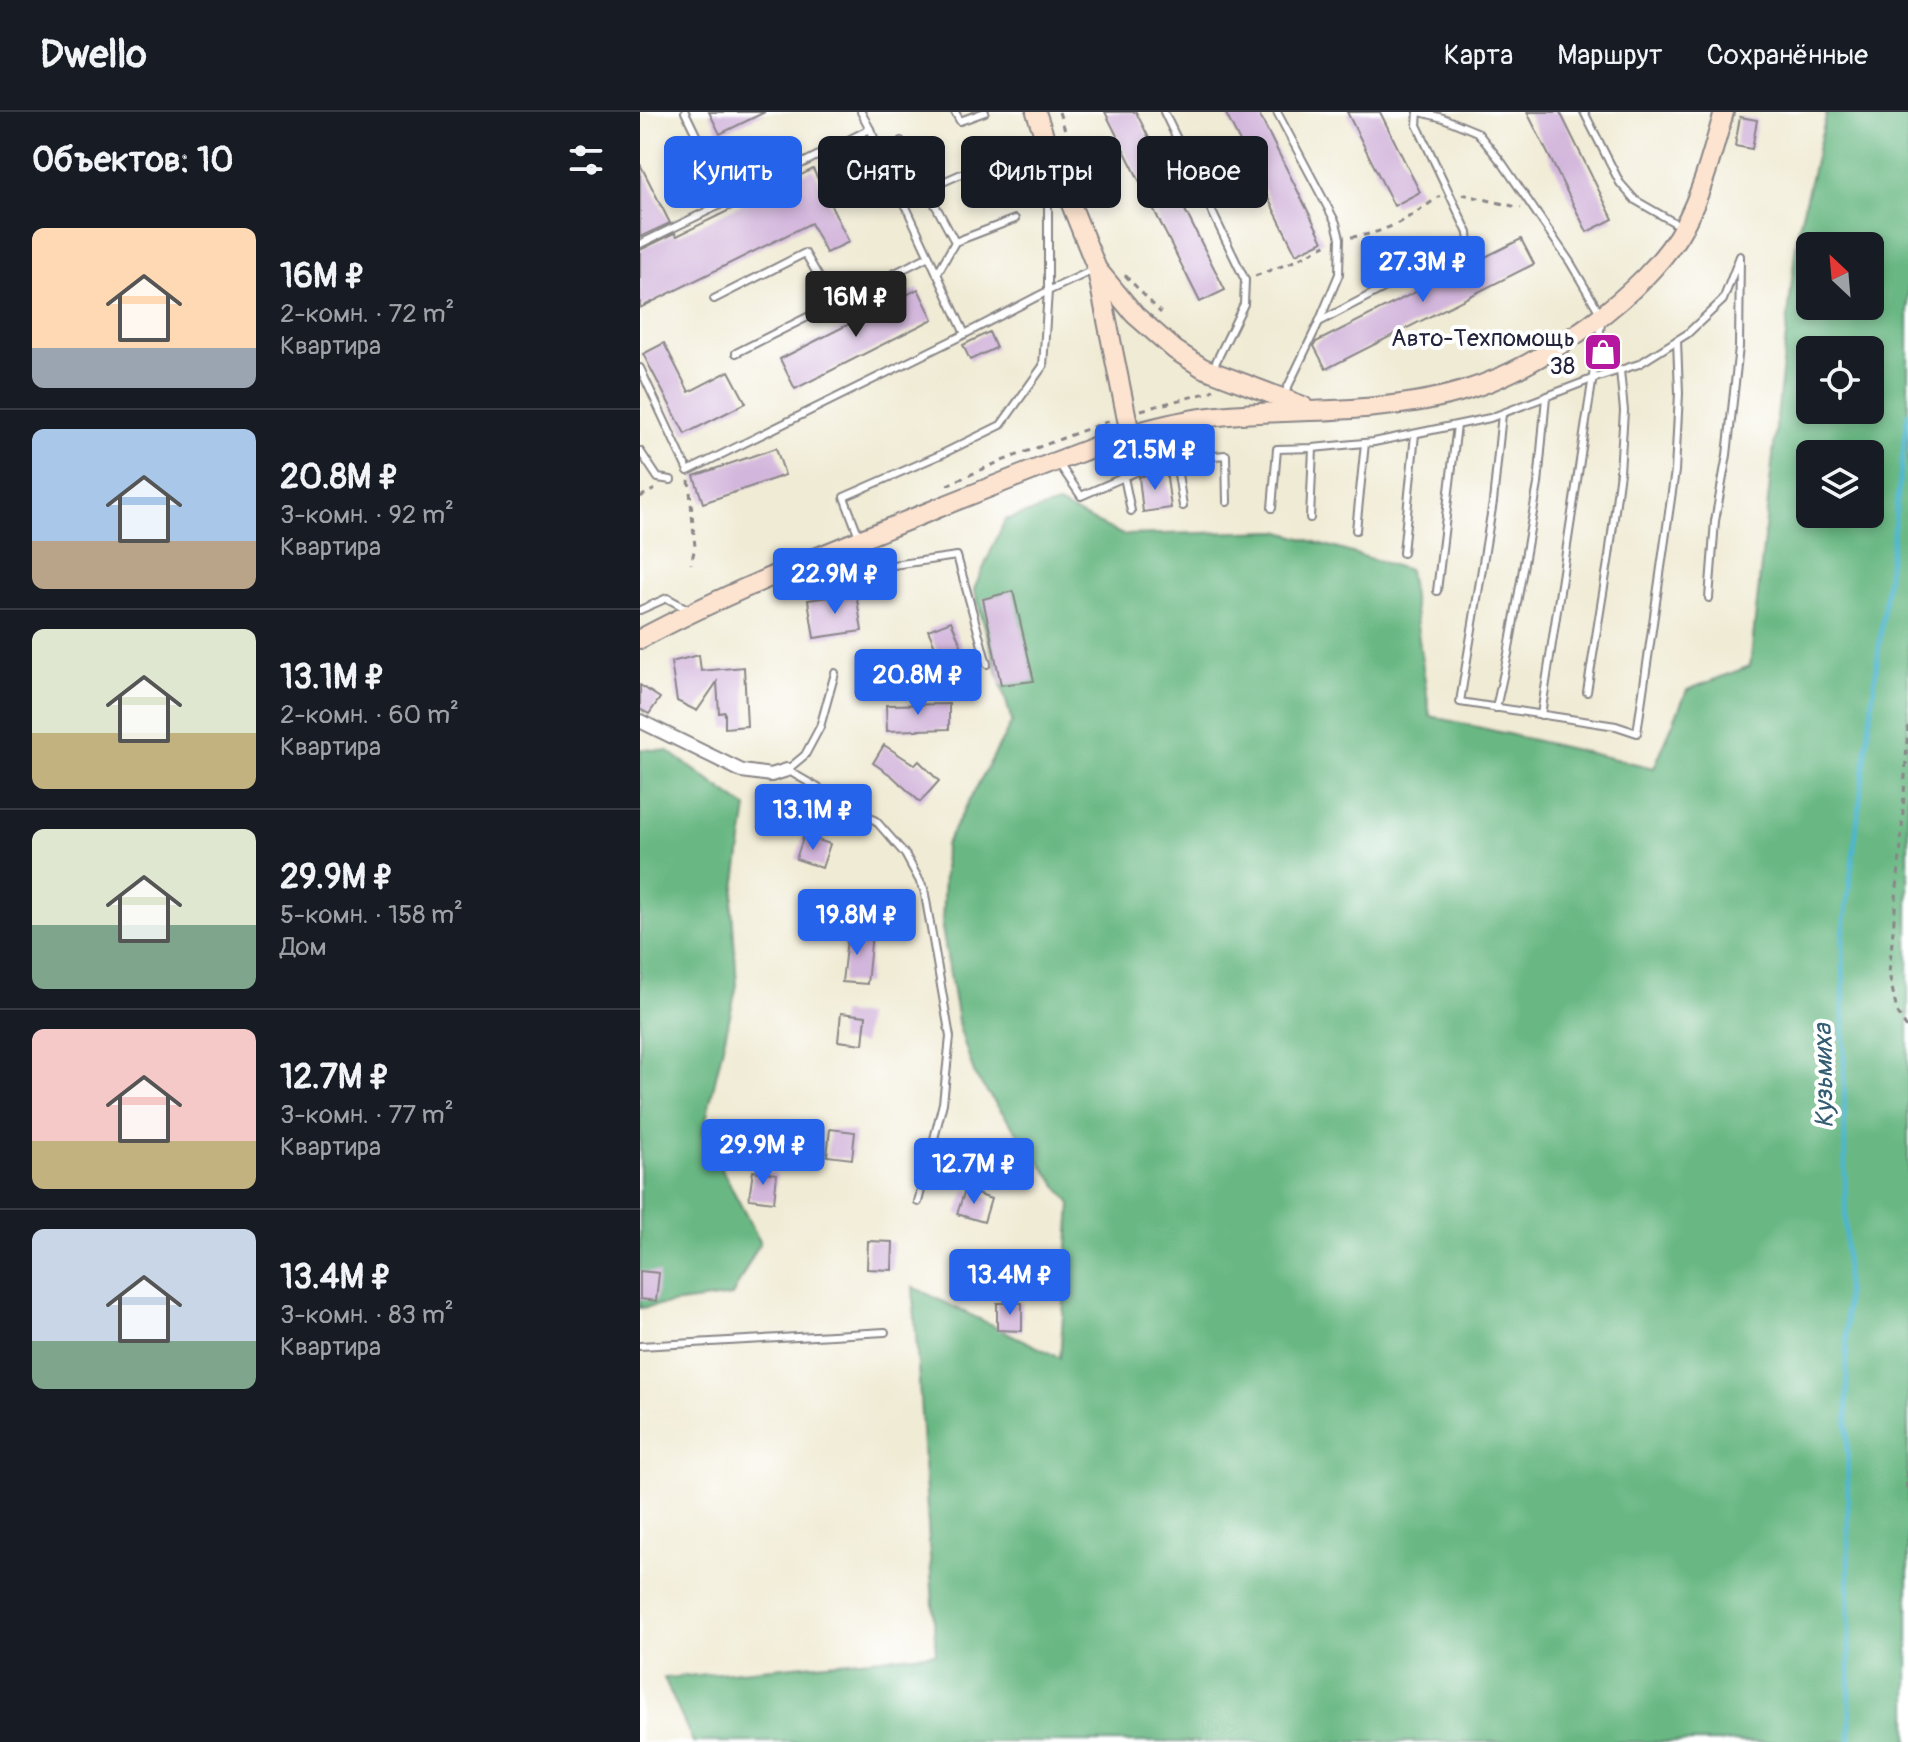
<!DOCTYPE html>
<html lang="ru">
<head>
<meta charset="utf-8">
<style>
	body { margin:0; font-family:Pangolin,sans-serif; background:#20242c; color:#f1f3f6; height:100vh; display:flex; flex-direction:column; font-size:30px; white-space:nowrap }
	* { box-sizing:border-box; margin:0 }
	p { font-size:26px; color:#9ea1a6 }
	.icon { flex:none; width:44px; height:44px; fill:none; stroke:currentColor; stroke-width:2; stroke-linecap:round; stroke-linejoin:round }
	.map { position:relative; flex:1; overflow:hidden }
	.details { display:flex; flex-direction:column; background:#171b24; width:640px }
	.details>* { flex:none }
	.hud { position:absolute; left:24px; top:24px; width:760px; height:72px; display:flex; gap:16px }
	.needle { width:52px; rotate:334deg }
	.tools { position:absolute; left:1156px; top:120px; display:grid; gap:16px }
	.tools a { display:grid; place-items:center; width:88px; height:88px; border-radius:12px; background:#171b24; box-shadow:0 4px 12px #0003; font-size:40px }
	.price { position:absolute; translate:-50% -68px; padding:0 18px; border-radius:8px; background:#2563eb; color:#fff; font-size:26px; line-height:52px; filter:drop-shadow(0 2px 4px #0008) }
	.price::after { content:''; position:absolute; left:50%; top:48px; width:24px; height:18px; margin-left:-12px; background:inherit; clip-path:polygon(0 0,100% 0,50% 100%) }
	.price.current { background:#222; color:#fff }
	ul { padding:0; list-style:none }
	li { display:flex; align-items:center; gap:24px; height:200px; padding:0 32px }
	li+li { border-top:2px solid #363941 }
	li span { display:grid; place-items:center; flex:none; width:224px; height:160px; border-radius:12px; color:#555 }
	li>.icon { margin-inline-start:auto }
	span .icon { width:96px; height:96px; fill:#fffc; stroke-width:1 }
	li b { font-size:34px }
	h2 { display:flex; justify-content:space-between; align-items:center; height:96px; padding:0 32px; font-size:34px }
	.tag { padding:0 28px; border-radius:12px; background:#171b24; box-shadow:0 4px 12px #0003; font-size:28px; line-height:72px }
	.tag.current { background:#2563eb; color:#fff }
	header { display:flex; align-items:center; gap:48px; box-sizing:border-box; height:112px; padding:0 40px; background:#171b24; border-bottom:2px solid #363941 }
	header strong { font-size:38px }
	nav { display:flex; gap:44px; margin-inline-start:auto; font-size:28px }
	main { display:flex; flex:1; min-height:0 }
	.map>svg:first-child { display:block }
</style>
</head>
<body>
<header>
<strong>Dwello</strong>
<nav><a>Карта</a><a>Маршрут</a><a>Сохранённые</a></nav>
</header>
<main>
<section class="details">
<h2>Объектов: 10<svg class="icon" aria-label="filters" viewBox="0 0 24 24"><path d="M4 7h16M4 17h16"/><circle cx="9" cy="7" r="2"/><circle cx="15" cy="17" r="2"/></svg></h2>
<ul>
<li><span style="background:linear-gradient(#ffd9b3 75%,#9aa5b1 0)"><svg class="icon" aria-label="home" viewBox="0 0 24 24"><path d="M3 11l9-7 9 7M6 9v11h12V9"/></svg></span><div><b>16M ₽</b><p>2-комн. · 72 m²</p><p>Квартира</p></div></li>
<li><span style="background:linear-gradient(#a9c7e8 70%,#b9a48a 0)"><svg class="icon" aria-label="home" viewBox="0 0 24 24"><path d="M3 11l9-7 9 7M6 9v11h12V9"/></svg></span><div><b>20.8M ₽</b><p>3-комн. · 92 m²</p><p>Квартира</p></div></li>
<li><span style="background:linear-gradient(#dfe7d0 65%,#c2b280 0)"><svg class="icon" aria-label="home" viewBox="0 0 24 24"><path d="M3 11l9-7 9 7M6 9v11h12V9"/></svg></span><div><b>13.1M ₽</b><p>2-комн. · 60 m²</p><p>Квартира</p></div></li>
<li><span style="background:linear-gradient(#dfe7d0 60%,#7fa58c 0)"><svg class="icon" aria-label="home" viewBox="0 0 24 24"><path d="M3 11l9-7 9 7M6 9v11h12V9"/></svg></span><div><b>29.9M ₽</b><p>5-комн. · 158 m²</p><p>Дом</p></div></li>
<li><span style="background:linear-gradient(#f6c9c9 70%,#c2b280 0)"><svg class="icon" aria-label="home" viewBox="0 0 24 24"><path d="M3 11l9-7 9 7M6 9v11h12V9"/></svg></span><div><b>12.7M ₽</b><p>3-комн. · 77 m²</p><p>Квартира</p></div></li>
<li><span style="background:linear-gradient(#c9d6e8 70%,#7fa58c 0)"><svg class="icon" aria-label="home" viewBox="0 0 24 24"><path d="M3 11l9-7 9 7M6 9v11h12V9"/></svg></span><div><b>13.4M ₽</b><p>3-комн. · 83 m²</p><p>Квартира</p></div></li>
</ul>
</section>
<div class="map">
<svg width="1268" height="1630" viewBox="0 0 1268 1630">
	<rect width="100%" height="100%" fill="#fff"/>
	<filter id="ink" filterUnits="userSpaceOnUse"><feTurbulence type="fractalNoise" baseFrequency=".0125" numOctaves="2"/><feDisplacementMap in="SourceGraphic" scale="16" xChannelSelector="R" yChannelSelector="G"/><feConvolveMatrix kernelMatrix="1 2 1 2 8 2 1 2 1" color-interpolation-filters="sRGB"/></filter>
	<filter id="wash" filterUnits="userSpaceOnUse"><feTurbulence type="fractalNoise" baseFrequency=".006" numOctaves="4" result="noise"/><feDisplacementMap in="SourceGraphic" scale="32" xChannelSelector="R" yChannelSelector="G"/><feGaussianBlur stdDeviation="1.8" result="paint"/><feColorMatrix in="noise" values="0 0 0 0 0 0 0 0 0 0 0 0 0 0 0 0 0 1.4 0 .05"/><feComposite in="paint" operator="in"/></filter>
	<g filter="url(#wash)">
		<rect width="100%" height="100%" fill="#f0ebd4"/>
		<g fill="#69b883" stroke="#466d5f" stroke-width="2" fill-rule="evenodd">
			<path d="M1187 0H1268V1630H53L24 1566 296 1541 273 1175 420 1246 431 1092 335 964 319 915 302 816 305 733 372 610 334 477 365 408 418 392 483 423 638 419 769 458 790 604 1014 656 1047 578 1110 554 1157 123ZM1170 134H1230V194H1170ZM1170 238H1230V298H1170ZM1170 342H1230V402H1170Z"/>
			<path d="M0 637 28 639 107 696 92 796 97 873 63 1021 120 1130 92 1184 0 1196Z"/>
		</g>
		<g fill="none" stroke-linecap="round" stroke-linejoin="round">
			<path stroke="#4eb6cd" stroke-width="5" d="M1210 1630 1203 825 1268 301"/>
		</g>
		<g id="blocks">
			<g fill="#d3b6dc">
				<path d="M69 0H125L80 22Z"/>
				<path d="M465 0H496L585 178 560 190Z"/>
				<path d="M585 0H618L683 129 656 142Z"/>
				<path d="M707 0H740L780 80 754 94Z"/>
				<path d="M887 0H920L973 107 947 120Z"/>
				<path d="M1100 5 1117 8 1112 37 1095 34Z"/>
				<path d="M0 52 30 111 0 125Z"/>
				<path d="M173 57 209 130 186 141 171 111 0 196V138L35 121 37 124Z"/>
				<path d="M881 127 894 152 686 257 674 234 676 230Z"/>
				<path d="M278 177 293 207 155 277 140 247Z"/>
				<path d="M349 220 356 236 330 248 323 233Z"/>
				<path d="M24 231 49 280 89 259 106 291 45 322 3 242Z"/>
				<path d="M136 336 145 363 63 391 54 364Z"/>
				<path d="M526 358 531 396 503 400 499 365Z"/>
				<path d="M373 479 394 569 361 573 343 487Z"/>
				<path d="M216 481 222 519 174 526 168 488Z"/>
				<path d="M311 509 332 559 310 569 288 518Z"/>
				<path d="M59 543 61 559 104 555 107 614 85 616V600L79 601 77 570 57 599 37 589 31 550Z"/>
				<path d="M0 573 20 586 9 602 0 597Z"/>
				<path d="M309 592V617L247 619 246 593Z"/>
				<path d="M244 633 275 653 279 649 299 669 280 690 252 664 233 651Z"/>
				<path d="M164 723 190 732 182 756 156 747Z"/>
				<path d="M208 818 232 821 227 872 202 870Z"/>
				<path d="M201 901 226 904 223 932 198 929Z"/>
				<path d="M190 1017 215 1020 212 1047 187 1044Z"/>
				<path d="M113 1059 137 1062 134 1090 109 1087Z"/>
				<path d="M325 1078 351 1087 344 1110 317 1102Z"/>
				<path d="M228 1129 253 1130 252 1158 227 1157Z"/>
				<path d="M0 1159 19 1161 16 1189 0 1187Z"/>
				<path d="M357 1191H382V1219L357 1218Z"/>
			</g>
		</g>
	</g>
	<g filter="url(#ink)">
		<use href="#blocks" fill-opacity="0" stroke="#898688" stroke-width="2"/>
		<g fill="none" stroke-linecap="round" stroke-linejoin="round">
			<defs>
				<g id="lane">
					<path d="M45 0 88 89"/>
					<path d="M221 0 230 17"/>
					<path d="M315 0 320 9 345 0"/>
					<path d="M524 0 605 168 604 192 572 258"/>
					<path d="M637 0 696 111 700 126 699 162 679 210"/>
					<path d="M780 0 803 6 837 20 863 52 930 150 960 201"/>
					<path d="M944 0 980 71 995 88 1042 115"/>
					<path d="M261 29 315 130"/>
					<path d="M287 77 353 48"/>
					<path d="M0 132 88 89 230 17 325 222 408 179 453 158"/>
					<path d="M297 162 315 130 375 107"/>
					<path d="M74 187 165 141 194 191"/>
					<path d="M96 241 289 144"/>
					<path d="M0 256 48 359 325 222"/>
					<path d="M643 285 679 210 829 131 828 121 777 13 778 0"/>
					<path d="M862 302 853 390 820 590 976 614 997 621 1035 359 1039 281 1037 228"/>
					<path d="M0 339 18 366 31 368"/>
					<path d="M536 349 543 394"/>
					<path d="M419 352 441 384 498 359 550 346 586 343 587 390"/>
					<path d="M484 365 491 399"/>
					<path d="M632 396 637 337 673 336 734 330 850 306 952 267 999 252 1047 222 1083 188 1100 144 1099 235 1087 343 1075 409 1069 486"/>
					<path d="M670 406 673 336"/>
					<path d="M716 418 725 331"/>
					<path d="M220 427 204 385 302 342 361 313 403 254 408 179V51"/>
					<path d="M212 435 239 455 317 444 347 552"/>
					<path d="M763 441 775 322"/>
					<path d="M797 479 817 313"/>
					<path d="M0 498 27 486 51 499"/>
					<path d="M195 561 180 615 165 643 147 658 236 709 265 742 284 777 310 925 303 991 278 1090"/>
					<path d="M947 580 969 444 980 360 984 299 980 258"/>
					<path d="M856 596 868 542 898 372 906 285"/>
					<path d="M901 603 961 212"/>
					<path d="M0 1234 245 1220"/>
				</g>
				<path id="street" d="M0 609 102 659 131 663 147 658"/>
				<g id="secondary">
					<path d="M396 0 408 35 457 157 495 203 535 238 563 256 663 294"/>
					<path d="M458 164 490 322"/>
					<path d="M0 527C95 476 198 437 298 396 346 377 393 358 441 340 459 333 476 326 495 321 520 314 544 308 570 305 624 298 680 301 735 295 767 292 799 287 829 277 901 255 1008 181 1044 114 1063 79 1073 38 1084 0"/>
				</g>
			</defs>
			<use href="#lane" stroke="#898688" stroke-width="10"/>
			<use href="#street" stroke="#898688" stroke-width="16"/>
			<use href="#secondary" stroke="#898688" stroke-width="22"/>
			<g stroke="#898688" stroke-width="3" stroke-dasharray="6 6" stroke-linecap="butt">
				<path d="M419 0 446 81"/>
				<path d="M822 82 881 96"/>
				<path d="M33 83 51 39"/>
				<path d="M711 125C748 121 770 105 800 84"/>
				<path d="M485 163 521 201"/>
				<path d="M615 164 650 151 688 132"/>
				<path d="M501 298 570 280 574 277"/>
				<path d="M49 368 55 435 51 452"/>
				<path d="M307 373 359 350 471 308"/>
				<path d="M0 385 15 377"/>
				<path d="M1268 614 1261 733 1249 861 1257 900 1268 918"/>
				<path d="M1268 1347 1266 1369 1268 1382"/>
			</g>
			<use href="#lane" stroke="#fff" stroke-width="6"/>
			<use href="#street" stroke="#fff" stroke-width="12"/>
			<use href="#secondary" stroke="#fde4d0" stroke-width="18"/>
		</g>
	</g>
	<defs>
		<symbol id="shop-square" viewBox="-11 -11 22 22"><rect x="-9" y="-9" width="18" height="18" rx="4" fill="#b5179e" stroke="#fff"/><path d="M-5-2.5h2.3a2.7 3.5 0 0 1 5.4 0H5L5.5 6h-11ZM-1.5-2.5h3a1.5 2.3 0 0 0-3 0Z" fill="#fff"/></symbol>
	</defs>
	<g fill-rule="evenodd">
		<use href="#shop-square" x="941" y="218" width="44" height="44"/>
	</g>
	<g text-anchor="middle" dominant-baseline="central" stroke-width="8" stroke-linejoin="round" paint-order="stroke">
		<g font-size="24" fill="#22223b" stroke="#fff" text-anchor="end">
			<text x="935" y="226">Авто-Техпомощь<tspan x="935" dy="28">38</tspan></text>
		</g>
		<g font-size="26" font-style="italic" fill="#345d75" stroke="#fff">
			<text transform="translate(1184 964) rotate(-91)">Кузьмиха</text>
		</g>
	</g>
</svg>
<div class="tools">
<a><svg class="needle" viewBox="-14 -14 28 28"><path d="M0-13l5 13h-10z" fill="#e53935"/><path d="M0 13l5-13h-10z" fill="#9ea1a6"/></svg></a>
<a><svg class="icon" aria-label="locate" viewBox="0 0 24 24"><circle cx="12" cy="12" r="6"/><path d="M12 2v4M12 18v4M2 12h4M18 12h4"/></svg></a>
<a><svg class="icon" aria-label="layers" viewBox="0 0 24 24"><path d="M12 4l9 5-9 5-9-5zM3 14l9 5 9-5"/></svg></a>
</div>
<b class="price" style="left:783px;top:192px">27.3M ₽</b>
<b class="price current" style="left:216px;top:227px">16M ₽</b>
<b class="price" style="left:515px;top:380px">21.5M ₽</b>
<b class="price" style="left:195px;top:504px">22.9M ₽</b>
<b class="price" style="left:278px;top:605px">20.8M ₽</b>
<b class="price" style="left:173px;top:740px">13.1M ₽</b>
<b class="price" style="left:217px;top:845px">19.8M ₽</b>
<b class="price" style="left:123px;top:1075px">29.9M ₽</b>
<b class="price" style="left:334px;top:1094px">12.7M ₽</b>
<b class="price" style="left:370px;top:1205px">13.4M ₽</b>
<div class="hud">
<a class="tag current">Купить</a>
<a class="tag">Снять</a>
<a class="tag">Фильтры</a>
<a class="tag">Новое</a>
</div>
</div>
</main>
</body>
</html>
